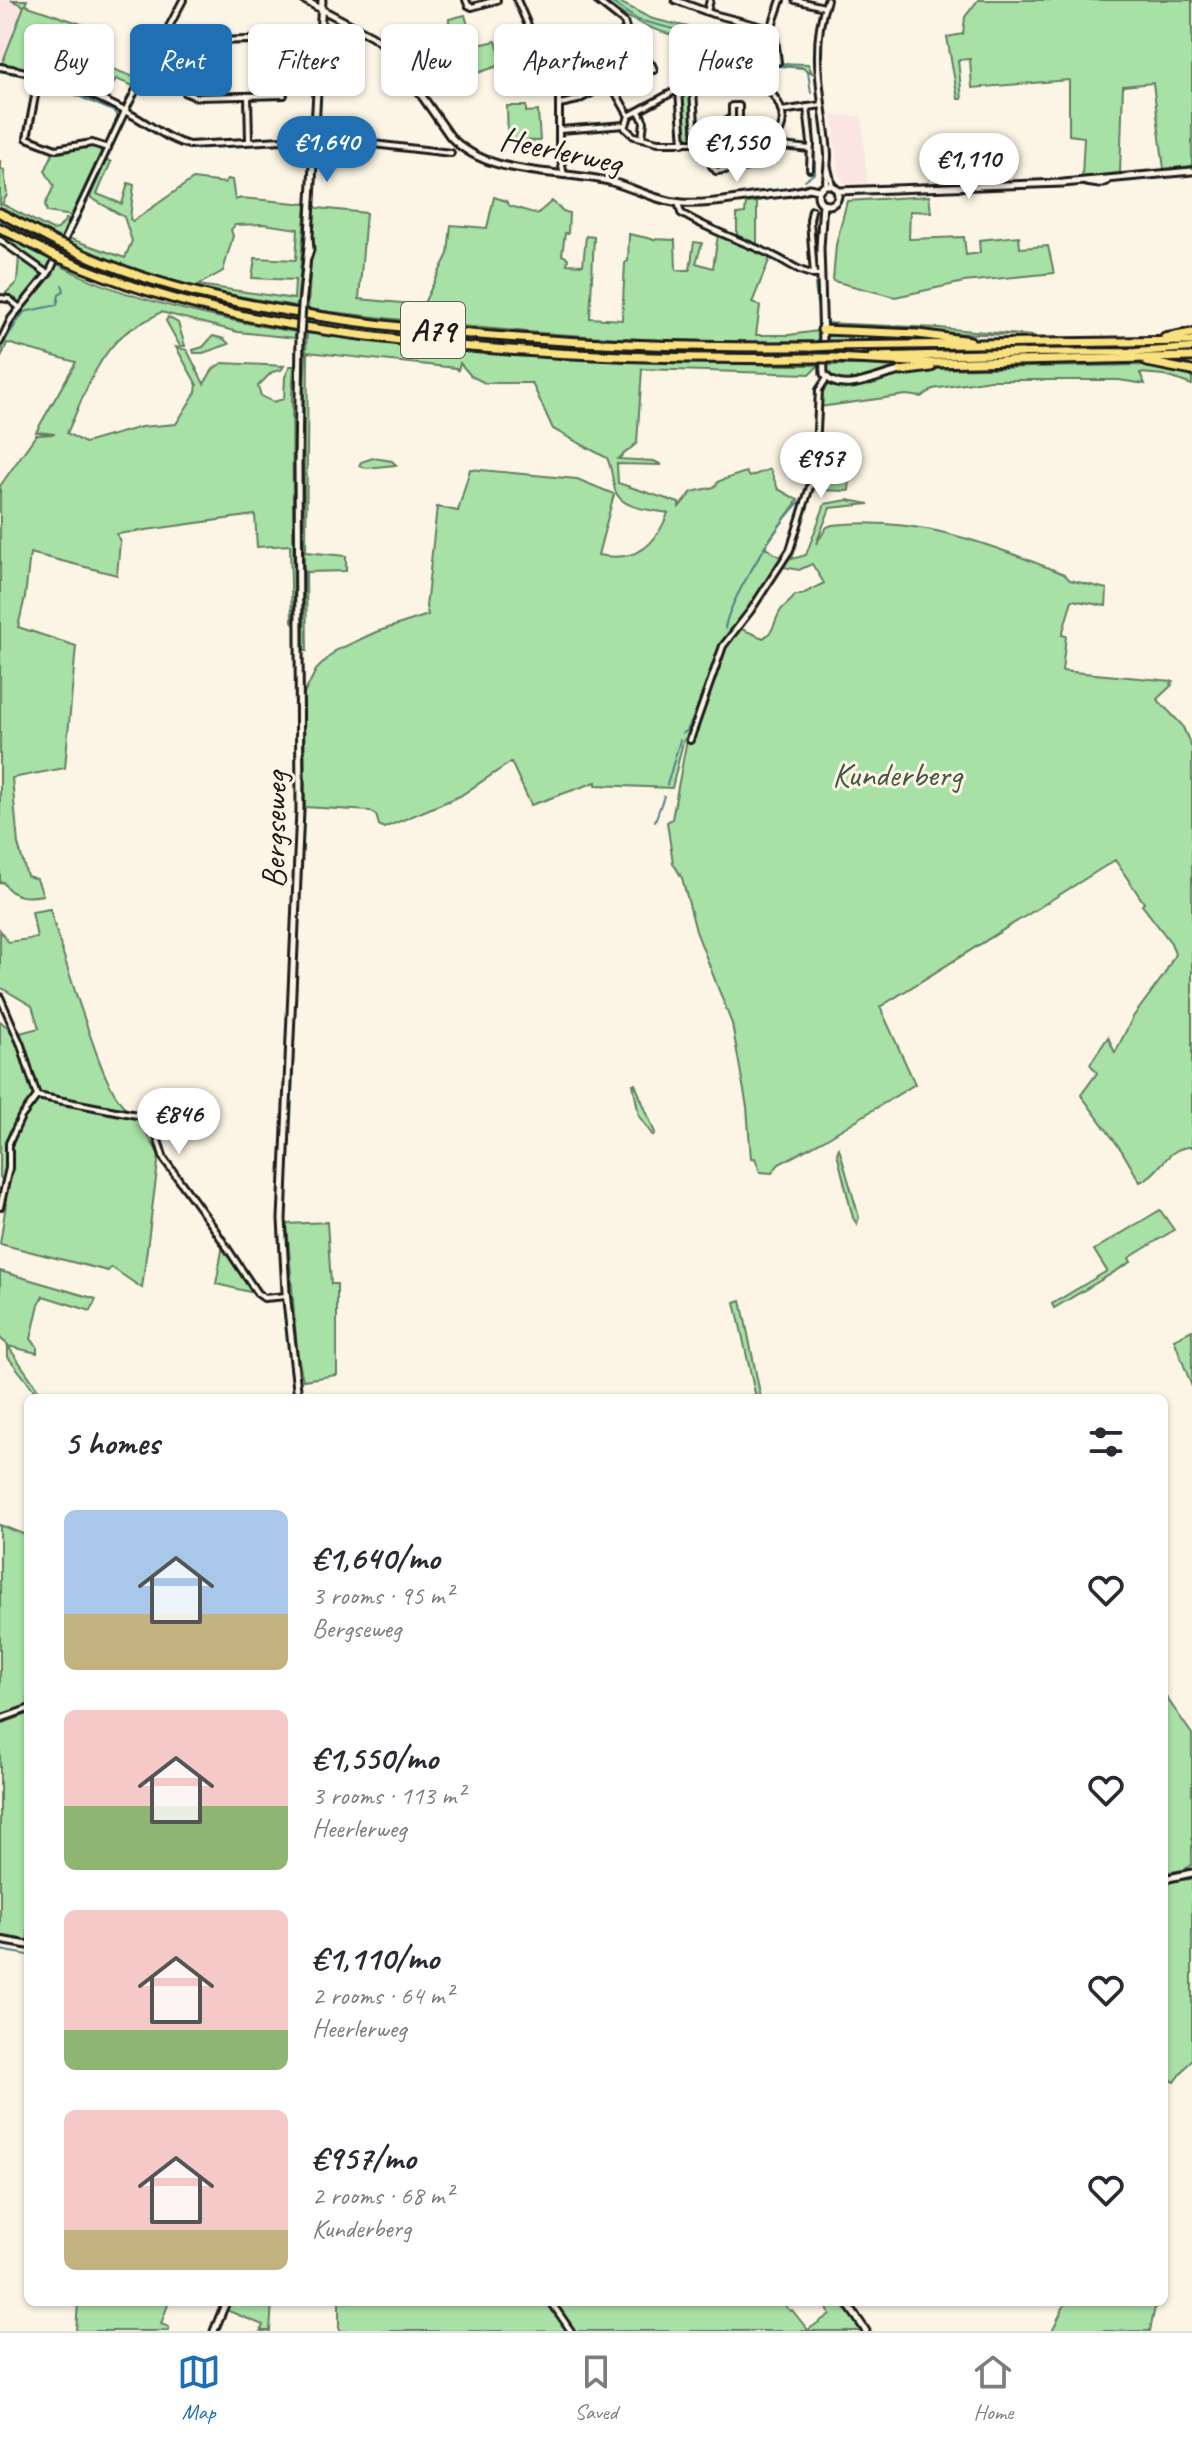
<!DOCTYPE html>
<html lang="en">
<head>
<meta charset="utf-8">
<style>
	body { margin:0; font-family:Caveat,sans-serif; background:#f7f7f7; color:#2b2b33; height:100vh; display:flex; flex-direction:column; font-size:30px; white-space:nowrap }
	* { box-sizing:border-box; margin:0 }
	p { font-size:26px; color:#7c7c81 }
	.icon { flex:none; width:44px; height:44px; fill:none; stroke:currentColor; stroke-width:2; stroke-linecap:round; stroke-linejoin:round }
	.map { position:relative; flex:1; overflow:hidden }
	.panel { position:absolute; left:24px; top:1394px; width:1144px; height:912px; display:flex; flex-direction:column; background:#fff; border-radius:12px; box-shadow:0 2px 6px #0004 }
	.panel>* { flex:none }
	.top-card { position:absolute; left:24px; top:24px; width:1144px; height:72px; display:flex; gap:16px }
	.price { position:absolute; translate:-50% -68px; padding:0 18px; border-radius:28px; background:#fff; color:#222; font-size:26px; line-height:52px; filter:drop-shadow(0 2px 4px #0008) }
	.price::after { content:''; position:absolute; left:50%; top:48px; width:24px; height:18px; margin-left:-12px; background:inherit; clip-path:polygon(0 0,100% 0,50% 100%) }
	.price.active { background:#1f6fb2; color:#fff }
	ul { padding:0; list-style:none }
	li { display:flex; align-items:center; gap:24px; height:200px; padding:0 40px }
	li span { display:grid; place-items:center; flex:none; width:224px; height:160px; border-radius:12px; color:#555 }
	li>.icon { margin-inline-start:auto }
	span .icon { width:96px; height:96px; fill:#fffc; stroke-width:1 }
	li b { font-size:34px }
	h2 { display:flex; justify-content:space-between; align-items:center; height:96px; padding:0 40px; font-size:34px }
	.pill { padding:0 28px; border-radius:12px; background:#fff; box-shadow:0 2px 6px #0004; font-size:28px; line-height:72px }
	.pill.active { background:#1f6fb2; color:#fff }
	.menu { display:flex; justify-content:space-around; align-items:center; height:112px; border-top:2px solid #e1e1e2; background:#fff; font-size:22px; color:#7c7c81 }
	.menu a { display:grid; justify-items:center; gap:4px }
	.menu .active { color:#1f6fb2 }
	.map>svg:first-child { display:block }
</style>
</head>
<body>
<div class="map">
<svg width="1192" height="2331" viewBox="0 0 1192 2331">
	<rect width="100%" height="100%" fill="#fcf5e5"/>
	<filter id="ink" filterUnits="userSpaceOnUse"><feTurbulence type="fractalNoise" baseFrequency=".0125" numOctaves="2"/><feDisplacementMap in="SourceGraphic" scale="16" xChannelSelector="R" yChannelSelector="G"/><feConvolveMatrix kernelMatrix="1 2 1 2 8 2 1 2 1" color-interpolation-filters="sRGB"/></filter>
	<g filter="url(#ink)">
		<g fill="#fae5e3">
			<path d="M0 0H11L24 5 3 65 0 64Z"/>
			<path d="M832 116H862L867 183H845L838 174Z"/>
		</g>
		<g fill="#a8e1a6" stroke="#627e61" stroke-width="2" fill-rule="evenodd">
			<path d="M11 0H27L25 5 90 27 80 57 137 78 133 86 116 79 112 86 99 81 93 99 62 86 0 69 24 6Z"/>
			<path d="M604 0C625 0 634 12 653 19 668 23 684 26 699 29L696 41C663 34 629 23 604 0Z"/>
			<path d="M978 0H1192V166L1164 169 1153 83 1123 86 1120 173 1082 177 1084 137 1069 135V80L972 88 970 59 958 60 962 99H958L947 37 963 34 965 17Z"/>
			<path d="M465 15 474 46 496 41 501 58 505 57 507 63 454 81 450 72 472 65 466 47 431 54 429 46 448 41 449 19Z"/>
			<path d="M768 31 776 61 728 48 731 38 741 41V45L761 50Z"/>
			<path d="M684 42 730 51 770 63 808 64 812 73 801 67 757 63 723 50 699 54 689 59 681 54Z"/>
			<path d="M681 57 690 63 691 85 679 88Z"/>
			<path d="M691 92 694 140H684L682 94Z"/>
			<path d="M507 106H526V112L538 111 540 141 508 140Z"/>
			<path d="M92 146H97L101 152 72 216 47 212 45 205 54 186 45 171 54 151 60 153Z"/>
			<path d="M105 159 111 162 97 194 122 204 128 183 134 185 130 219 133 221 193 179 225 183 228 179 232 180 235 200 241 198 306 204 297 306C217 294 140 277 66 243L68 238 125 258 132 241 124 217 88 196ZM264 224 298 229 296 260 255 258 252 278 295 280 294 299 198 285 223 271 233 236 231 230 235 225Z"/>
			<path d="M0 160 1 169 4 170 7 195 2 204 52 230 58 229 66 219 70 220 61 241 0 209Z"/>
			<path d="M929 196 931 212 910 211 909 239 964 237 966 255 980 253 979 240 1019 236 1020 248 1048 246 1054 273 964 282 895 297 833 281 836 245 847 201Z"/>
			<path d="M494 197 506 201 510 206 537 214 552 201 563 211 569 213 568 234 565 233 562 255 568 258 567 264 583 265 586 236 594 237 590 318 622 320 625 263 628 261 629 234 652 239 675 240 676 270H690L694 242 702 243 696 263 713 268 718 235 770 258 752 303 760 306 756 335H789L818 331V341C646 345 478 330 308 309L314 205 318 208 366 213 359 299 423 305 448 254 451 225 487 228Z"/>
			<path d="M757 202V247L737 239V214L745 213 746 203Z"/>
			<path d="M0 217 128 275 216 302 296 317V323L196 304 83 266 0 225Z"/>
			<path d="M0 234 52 260 44 275 13 310 10 304 0 299 17 282 19 256 0 243Z"/>
			<path d="M56 263C121 300 222 320 296 332L295 338 238 332 161 312C149 320 134 326 123 335 95 359 82 401 67 433L85 443 141 427 176 424 196 392 197 385 176 347 187 350 204 384 213 369 222 363 284 366 281 370 272 372 258 386 261 396 273 402 284 399 285 377 290 366H294L292 396 294 624 292 621 290 545 257 547 255 515 117 534 120 542 117 575 30 553 25 597 18 627 76 646 65 768 12 778 18 844 27 876 37 879 43 895C27 898 12 898 3 882L0 883V486L36 435 55 434 36 432 76 362 7 343 0 360C0 320 39 296 56 263Z"/>
			<path d="M168 317 178 323 185 346H180L166 321Z"/>
			<path d="M307 319C475 338 642 351 811 350V354L579 351 422 338 321 327 307 324Z"/>
			<path d="M824 323 939 328 1033 336 824 328Z"/>
			<path d="M830 332 951 339 827 341Z"/>
			<path d="M307 333C477 354 647 365 819 365L810 374 642 369 637 443 618 459 654 461 662 465 617 464 618 483 679 503V507L692 492 714 487 719 481 746 472 749 477 770 469 778 489 798 500 764 547 782 558 739 628 763 638C775 632 774 620 781 610 786 604 791 602 795 595H801L824 583 812 564 799 570 784 567 795 541 797 544 792 559 806 555 825 504 848 500 869 504 830 508 816 544 827 527 832 525C918 516 986 543 1064 574L1070 580 1107 589 1106 606 1072 600 1062 635 1066 636 1062 671 1173 681 1170 684 1172 685 1157 699 1182 725 1192 748V1147C1166 1146 1161 1174 1140 1182L1122 1151 1081 1095 1097 1073 1090 1064 1108 1037 1115 1053 1133 1017 1164 975 1175 954 1171 943 1142 905 1144 903 1115 860 880 1007 915 1084 824 1140 779 1164 772 1173 760 1172 755 1158 751 1159 747 1107 732 1024 696 931 682 878 673 863 667 822 672 819 688 734 683 742 672 788 596 785V782L531 805 511 762 460 796 384 828 379 825 376 815 370 811 305 807 304 694 316 670 335 651 376 632 428 615 426 607 437 507 458 511 470 469 577 479 614 494 598 555C636 562 655 547 668 513 652 510 620 509 615 490 612 479 612 468 607 458L553 429 532 383H485L471 376 460 363 458 370 456 368 308 352 306 552 346 556V571L306 572 307 651H304V392Z"/>
			<path d="M213 336 224 339 229 344 203 353H194L193 350 203 347Z"/>
			<path d="M1192 343V347L832 354V349Z"/>
			<path d="M824 365H928L893 370 844 382H837L826 375Z"/>
			<path d="M1145 365 1192 374V385L1164 375 1140 373 1145 384 1119 380H990L933 389 922 397 906 395 819 407 820 391 824 384 840 388 883 376 929 369Z"/>
			<path d="M816 440 852 444 849 491 817 490 808 485 815 463Z"/>
			<path d="M373 458 392 461 396 465 367 468 359 466 361 462Z"/>
			<path d="M50 909C62 952 75 993 90 1035 99 1060 107 1087 125 1108L94 1105 147 1117 151 1127 142 1125 159 1155 142 1288 111 1267 108 1271 0 1244 6 1204 3 1203 9 1149 19 1126 15 1123C4 1138 5 1152 6 1168 7 1177 2 1187 0 1195L2 1180 0 1177V1021L16 1034 39 1028 32 1006 0 987V930L8 942 37 938 32 912Z"/>
			<path d="M633 1084H635L655 1133 653 1136 639 1116Z"/>
			<path d="M839 1148 859 1217 857 1224 853 1218 837 1153Z"/>
			<path d="M1160 1210 1174 1230 1129 1258 1131 1262 1054 1308 1052 1304 1107 1271 1094 1250Z"/>
			<path d="M327 1222 331 1284H337V1375L303 1380 297 1351 287 1224Z"/>
			<path d="M223 1245 254 1293 216 1284Z"/>
			<path d="M0 1271 96 1299 91 1311 43 1296 39 1304 31 1339 37 1346V1353L8 1346 44 1398 37 1394 8 1357V1345L0 1338Z"/>
			<path d="M741 1300 761 1398H756L735 1302Z"/>
			<path d="M1192 1330V1387L1174 1339Z"/>
			<path d="M0 1525 28 1536V1706L0 1715Z"/>
			<path d="M1164 1694 1192 1734V1865L1183 1870 1164 1873Z"/>
			<path d="M28 1714V1943L0 1938V1724Z"/>
			<path d="M1170 1875 1178 1880 1192 1879V2059L1175 2082 1171 2080 1164 2086V1876Z"/>
			<path d="M78 2302H169L161 2324 169 2327 168 2331H76Z"/>
			<path d="M229 2302H272L270 2331H261L263 2325 226 2310Z"/>
			<path d="M339 2302H548L568 2331H339Z"/>
			<path d="M553 2302H782L790 2311 792 2310 808 2330 830 2314 827 2308 836 2302H843L862 2331H574Z"/>
			<path d="M1066 2302H1156L1150 2331H1052Z"/>
		</g>
		<g fill="none" stroke-linecap="round" stroke-linejoin="round">
			<g stroke="#538289" stroke-width="2">
				<path d="M608 0 638 20 682 31 684 35"/>
				<path d="M682 50 689 59 728 54 766 65 803 68 808 72 811 93"/>
				<path d="M0 71 34 78"/>
				<path d="M41 80 113 111 118 116 108 138"/>
				<path d="M805 180 815 173 814 121"/>
				<path d="M90 197 106 161"/>
				<path d="M813 219 815 245"/>
				<path d="M64 231 101 153"/>
				<path d="M72 234 87 201"/>
				<path d="M815 284 817 304"/>
				<path d="M4 342 24 312 57 305 59 295 64 290 62 285"/>
				<path d="M0 353 2 348"/>
				<path d="M822 390 825 387"/>
				<path d="M725 629C727 604 781 517 801 501"/>
				<path d="M695 713 705 692"/>
				<path d="M683 733 687 731 694 716"/>
				<path d="M667 785 680 740"/>
				<path d="M655 821 664 796"/>
				<path d="M0 1936 28 1941"/>
				<path d="M0 1950 28 1955"/>
			</g>
			<defs>
				<g id="street">
					<path d="M466 0 468 5 472 7 497 0"/>
					<path d="M517 0 559 97V151L564 175"/>
					<path d="M675 0 713 14 767 28 772 26 781 0"/>
					<path d="M795 0 824 7"/>
					<path d="M707 12 710 0"/>
					<path d="M770 28 775 39 778 62"/>
					<path d="M622 34 634 50 652 65 654 70"/>
					<path d="M149 65 186 84"/>
					<path d="M0 67C47 74 92 93 134 116 152 126 168 140 189 145L321 138 451 153"/>
					<path d="M550 70 594 52"/>
					<path d="M714 70 715 85"/>
					<path d="M39 75 27 138 56 149 92 143 108 148"/>
					<path d="M747 80C775 84 798 123 770 142H658L634 136 625 128 629 116 673 92Z"/>
					<path d="M612 86 629 116"/>
					<path d="M693 89 696 143"/>
					<path d="M679 91 683 143"/>
					<path d="M265 95 270 40"/>
					<path d="M284 95 196 97 186 93 184 89 205 46 212 41 289 39"/>
					<path d="M248 96 249 141"/>
					<path d="M560 104 578 100 601 88 594 52 617 39 626 28 624 22 596 0"/>
					<path d="M807 107 811 143 810 169"/>
					<path d="M639 111 644 122 642 138"/>
					<path d="M781 111 822 105"/>
					<path d="M560 130 625 125"/>
					<path d="M734 135 730 133 729 119H732V106H739V123H736L734 141"/>
					<path d="M774 139 782 146 810 149"/>
					<path d="M710 142 712 166 716 171 747 167 748 142"/>
					<path d="M828 168 832 185"/>
					<path d="M826 185C826 174 828 165 828 154 824 102 808 51 827 0"/>
					<path d="M678 202 681 213C710 231 743 241 774 256 789 263 803 275 820 275"/>
					<path d="M812 210 810 220 814 275"/>
					<path d="M0 240 48 274"/>
					<path d="M0 298 9 299 20 308"/>
					<path d="M0 342 11 319 50 271 125 111 183 0"/>
					<path d="M690 740 723 646 751 610 790 550 815 471 819 390 827 378"/>
					<path d="M0 997 21 1045 37 1096"/>
					<path d="M37 1096 147 1117 154 1127 164 1159 214 1228 257 1293 264 1298 287 1296"/>
					<path d="M0 1207 9 1168V1143L21 1117 37 1096"/>
					<path d="M0 1719 28 1709"/>
					<path d="M551 2302 571 2331"/>
				</g>
				<g id="secondary">
					<path d="M304 0 372 36 389 49 450 136C487 178 561 169 612 182 636 189 657 201 682 203 710 205 739 198 767 195 781 193 796 193 809 188L819 190"/>
					<path d="M1086 182 1099 184 1107 181"/>
					<circle cx="828" cy="195" r="10"/>
					<path d="M838 191 1063 183 1192 171"/>
					<path d="M823 203 820 248 824 374C841 397 877 375 901 371"/>
					<path d="M307 259 310 250 309 238"/>
					<path d="M302 306 309 237 322 0"/>
					<path d="M298 1398 286 1292 282 1219 300 810 298 462 300 336"/>
					<path d="M1164 1879 1192 1873"/>
					<path d="M0 1940 28 1945"/>
					<path d="M846 2302 866 2331"/>
					<path d="M214 2331 226 2302"/>
				</g>
				<path id="primary" d="M1022 353 1135 352 1192 348"/>
				<g id="highway">
					<path d="M0 213 59 244"/>
					<path d="M0 228 53 255"/>
					<path d="M65 246C164 293 268 310 375 324 520 342 666 348 811 347"/>
					<path d="M60 258C184 312 302 330 436 344 561 356 686 360 811 358"/>
					<path d="M822 330 918 334 970 341"/>
					<path d="M1165 338 1192 333"/>
					<path d="M832 346 1192 341"/>
					<path d="M872 357 1022 353"/>
					<path d="M834 358 932 363 1192 357"/>
					<path d="M1147 362 1192 371"/>
					<path d="M901 371 931 367"/>
				</g>
			</defs>
			<use href="#street" stroke="#1c1c1c" stroke-width="10"/>
			<use href="#secondary" stroke="#1c1c1c" stroke-width="11"/>
			<use href="#primary" stroke="#1c1c1c" stroke-width="12"/>
			<use href="#highway" stroke="#1c1c1c" stroke-width="13"/>
			<use href="#street" stroke="#fcf5e5" stroke-width="4"/>
			<use href="#secondary" stroke="#fcf5e5" stroke-width="5"/>
			<use href="#primary" stroke="#fae180" stroke-width="6"/>
			<use href="#highway" stroke="#fae180" stroke-width="7"/>
			<defs>
				<path id="secondary-bridge" d="M300 336 302 306"/>
				<g id="highway-bridge">
					<path d="M59 244 65 246"/>
					<path d="M53 255 60 258"/>
					<path d="M811 347 832 346"/>
					<path d="M811 358H832"/>
				</g>
			</defs>
			<use href="#secondary-bridge" stroke="#1c1c1c" stroke-width="11" stroke-linecap="butt"/>
			<use href="#highway-bridge" stroke="#1c1c1c" stroke-width="13" stroke-linecap="butt"/>
			<use href="#secondary-bridge" stroke="#fcf5e5" stroke-width="5"/>
			<use href="#highway-bridge" stroke="#fae180" stroke-width="7"/>
		</g>
	</g>
	<g text-anchor="middle" dominant-baseline="central" stroke-width="6" stroke-linejoin="round" paint-order="stroke">
		<rect fill="#fcf5e5" stroke="#5f5d58" stroke-width="2" x="401" y="302" width="64" height="56" rx="6"/>
		<g font-size="32" font-weight="bold" fill="#1c1c1c">
			<text x="433" y="330">A79</text>
		</g>
		<g font-size="34" fill="#1c1c1c" stroke="#fcf5e5">
			<text transform="translate(561 150) rotate(12)">Heerlerweg</text>
			<text transform="translate(274 830) rotate(-89)">Bergseweg</text>
		</g>
		<g font-size="34" fill="#465745" stroke="#fcf5e5">
			<text x="897" y="774">Kunderberg</text>
		</g>
	</g>
</svg>
<b class="price active" style="left:327px;top:184px">€1,640</b>
<b class="price" style="left:737px;top:184px">€1,550</b>
<b class="price" style="left:969px;top:201px">€1,110</b>
<b class="price" style="left:821px;top:500px">€957</b>
<b class="price" style="left:179px;top:1156px">€846</b>
<div class="top-card">
<a class="pill">Buy</a>
<a class="pill active">Rent</a>
<a class="pill">Filters</a>
<a class="pill">New</a>
<a class="pill">Apartment</a>
<a class="pill">House</a>
</div>
<section class="panel">
<h2>5 homes<svg class="icon" aria-label="filters" viewBox="0 0 24 24"><path d="M4 7h16M4 17h16"/><circle cx="9" cy="7" r="2"/><circle cx="15" cy="17" r="2"/></svg></h2>
<ul>
<li><span style="background:linear-gradient(#a9c7e8 65%,#c2b280 0)"><svg class="icon" aria-label="home" viewBox="0 0 24 24"><path d="M3 11l9-7 9 7M6 9v11h12V9"/></svg></span><div><b>€1,640/mo</b><p>3 rooms · 95 m²</p><p>Bergseweg</p></div><svg class="icon" aria-label="heart" viewBox="0 0 24 24"><path d="M12 20l-8-8c-3-5 5-10 8-4 3-6 11-1 8 4z"/></svg></li>
<li><span style="background:linear-gradient(#f6c9c9 60%,#8fb573 0)"><svg class="icon" aria-label="home" viewBox="0 0 24 24"><path d="M3 11l9-7 9 7M6 9v11h12V9"/></svg></span><div><b>€1,550/mo</b><p>3 rooms · 113 m²</p><p>Heerlerweg</p></div><svg class="icon" aria-label="heart" viewBox="0 0 24 24"><path d="M12 20l-8-8c-3-5 5-10 8-4 3-6 11-1 8 4z"/></svg></li>
<li><span style="background:linear-gradient(#f6c9c9 75%,#8fb573 0)"><svg class="icon" aria-label="home" viewBox="0 0 24 24"><path d="M3 11l9-7 9 7M6 9v11h12V9"/></svg></span><div><b>€1,110/mo</b><p>2 rooms · 64 m²</p><p>Heerlerweg</p></div><svg class="icon" aria-label="heart" viewBox="0 0 24 24"><path d="M12 20l-8-8c-3-5 5-10 8-4 3-6 11-1 8 4z"/></svg></li>
<li><span style="background:linear-gradient(#f6c9c9 75%,#c2b280 0)"><svg class="icon" aria-label="home" viewBox="0 0 24 24"><path d="M3 11l9-7 9 7M6 9v11h12V9"/></svg></span><div><b>€957/mo</b><p>2 rooms · 68 m²</p><p>Kunderberg</p></div><svg class="icon" aria-label="heart" viewBox="0 0 24 24"><path d="M12 20l-8-8c-3-5 5-10 8-4 3-6 11-1 8 4z"/></svg></li>
</ul>
</section>
</div>
<nav class="menu">
<a class="active"><svg class="icon" aria-label="map" viewBox="0 0 24 24"><path d="M3 6l6-2 6 2 6-2v14l-6 2-6-2-6 2zM9 4v14M15 6v14"/></svg>Map</a>
<a><svg class="icon" aria-label="saved" viewBox="0 0 24 24"><path d="M7 4h10v16l-5-4-5 4z"/></svg>Saved</a>
<a><svg class="icon" aria-label="home" viewBox="0 0 24 24"><path d="M3 11l9-7 9 7M6 9v11h12V9"/></svg>Home</a>
</nav>
</body>
</html>
